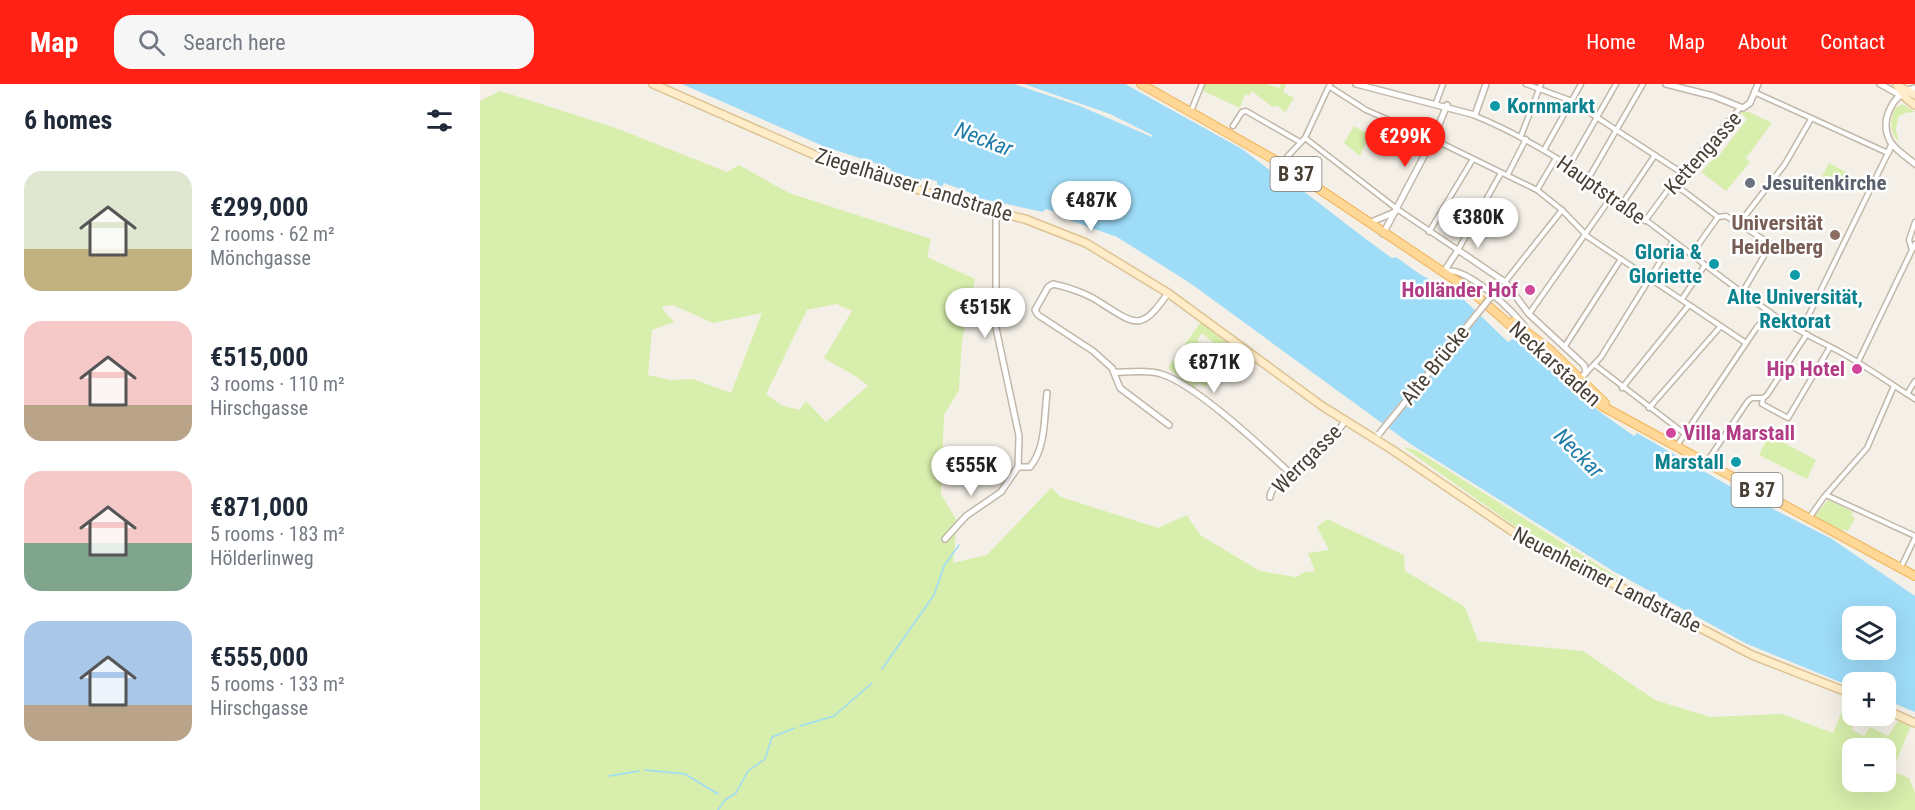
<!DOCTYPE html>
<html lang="en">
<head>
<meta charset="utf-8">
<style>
	body { margin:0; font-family:"Roboto Condensed",sans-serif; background:#f6f6f7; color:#1f2937; height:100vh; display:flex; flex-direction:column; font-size:22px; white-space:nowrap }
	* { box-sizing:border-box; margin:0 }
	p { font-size:20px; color:#747a83 }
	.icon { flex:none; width:33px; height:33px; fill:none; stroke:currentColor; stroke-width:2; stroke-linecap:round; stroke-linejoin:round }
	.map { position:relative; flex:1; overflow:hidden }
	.details { display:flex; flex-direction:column; background:#fff; width:480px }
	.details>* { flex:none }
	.controls { position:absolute; left:1362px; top:522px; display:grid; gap:12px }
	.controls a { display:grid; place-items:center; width:54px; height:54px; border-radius:12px; background:#fff; box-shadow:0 6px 24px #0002; font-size:30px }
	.price { position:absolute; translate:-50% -51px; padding:0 14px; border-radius:21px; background:#fff; color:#222; font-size:20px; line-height:39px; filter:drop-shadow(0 2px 3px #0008) }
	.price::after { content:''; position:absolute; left:50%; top:36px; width:18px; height:14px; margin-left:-9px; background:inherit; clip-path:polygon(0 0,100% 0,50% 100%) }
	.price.on { background:#ff2115; color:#fff }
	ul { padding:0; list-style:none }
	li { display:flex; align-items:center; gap:18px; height:150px; padding:0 24px }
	li span { display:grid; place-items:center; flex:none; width:168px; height:120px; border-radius:18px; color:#555 }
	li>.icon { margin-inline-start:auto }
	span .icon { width:72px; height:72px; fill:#fffc; stroke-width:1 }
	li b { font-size:26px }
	h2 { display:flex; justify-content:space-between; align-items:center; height:72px; padding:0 24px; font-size:26px }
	header { display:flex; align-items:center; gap:36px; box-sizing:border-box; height:84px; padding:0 30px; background:#ff2115; color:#fff }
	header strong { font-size:28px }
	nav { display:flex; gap:33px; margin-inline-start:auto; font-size:21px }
	.search { width:420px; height:54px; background:#f6f6f7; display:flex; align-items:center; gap:15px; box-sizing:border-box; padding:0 21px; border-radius:18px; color:#747a83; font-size:22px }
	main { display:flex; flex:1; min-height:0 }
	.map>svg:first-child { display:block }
</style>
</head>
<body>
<header>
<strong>Map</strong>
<div class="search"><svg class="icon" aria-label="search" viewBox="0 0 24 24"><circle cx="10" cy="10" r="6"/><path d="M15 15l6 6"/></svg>Search here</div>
<nav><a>Home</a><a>Map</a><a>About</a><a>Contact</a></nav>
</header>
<main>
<section class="details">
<h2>6 homes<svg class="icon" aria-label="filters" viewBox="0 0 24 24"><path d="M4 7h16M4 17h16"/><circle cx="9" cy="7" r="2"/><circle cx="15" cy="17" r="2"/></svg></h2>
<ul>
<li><span style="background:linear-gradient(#dfe7d0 65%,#c2b280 0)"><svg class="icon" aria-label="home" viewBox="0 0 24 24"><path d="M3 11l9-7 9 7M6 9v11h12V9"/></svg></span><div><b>€299,000</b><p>2 rooms · 62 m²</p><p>Mönchgasse</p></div></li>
<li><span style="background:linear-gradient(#f6c9c9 70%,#b9a48a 0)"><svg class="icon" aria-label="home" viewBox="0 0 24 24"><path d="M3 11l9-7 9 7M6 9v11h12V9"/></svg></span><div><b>€515,000</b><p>3 rooms · 110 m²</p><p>Hirschgasse</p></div></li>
<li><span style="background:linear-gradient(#f6c9c9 60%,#7fa58c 0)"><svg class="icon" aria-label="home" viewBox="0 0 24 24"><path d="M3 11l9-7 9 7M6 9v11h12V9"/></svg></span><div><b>€871,000</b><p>5 rooms · 183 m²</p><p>Hölderlinweg</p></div></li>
<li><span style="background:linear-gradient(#a9c7e8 70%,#b9a48a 0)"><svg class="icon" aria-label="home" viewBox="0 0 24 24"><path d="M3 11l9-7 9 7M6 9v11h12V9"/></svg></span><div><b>€555,000</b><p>5 rooms · 133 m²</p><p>Hirschgasse</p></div></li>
</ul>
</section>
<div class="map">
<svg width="1435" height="726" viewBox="0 0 1435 726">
	<rect width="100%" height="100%" fill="#f5f0e7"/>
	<g fill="#d7eeac" fill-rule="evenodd">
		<path d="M724 0H787L799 4 801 0H806L803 8 814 14 805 29 798 22 792 23 772 7 768 12 765 10 760 24 723 7Z"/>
		<path d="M20 7 136 44 247 88 259 81 309 109 451 155 447 173 495 195 482 257 479 306 464 331 461 410 477 437 473 479 507 471 571 404 581 413 678 444 707 431 720 451 780 487 816 493 825 488 835 487 828 469 849 466 837 443 847 435 924 471 925 487 985 523 998 557 1103 567 1175 616 1230 633 1302 630 1353 649 1363 625H1367L1363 634 1374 640 1372 646 1384 652 1390 643 1408 652 1418 637 1431 642 1412 687 1429 694 1435 709V726H0V17ZM356 220 372 227 344 274C359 284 376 290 388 302L346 338 326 317 319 326 301 321 286 310 327 226ZM193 221 233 239 282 229 251 309 213 295 190 296 168 291 172 246 194 238 182 225 184 222ZM1372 664H1406V698H1372Z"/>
		<path d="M1423 20 1435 28 1425 29 1418 33 1416 46 1419 58C1409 48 1410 36 1415 24Z"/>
		<path d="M1260 28H1269L1292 39 1266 74 1270 78 1246 107 1221 88 1236 72 1238 73 1267 35Z"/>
		<path d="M874 42 889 51 880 72 864 59Z"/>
		<path d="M1349 79 1368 89 1358 108 1339 99Z"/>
		<path d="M721 238 747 259 739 263 722 249 717 256 720 259 711 270 716 277 728 284 735 275 743 281 725 303 718 299 714 305 688 284Z"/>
		<path d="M1289 351 1336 376 1327 395 1279 371Z"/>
		<path d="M923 363 936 366 1143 497 1049 452Z"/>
		<path d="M1348 416 1373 428 1371 432 1375 434 1368 447 1364 445 1362 448 1334 433Z"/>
	</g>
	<path fill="#9edcf8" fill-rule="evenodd" d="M202 0H534L600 22 672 53V51L630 30 544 0H645L762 65 795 90 797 88C836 115 872 146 912 174L916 173 941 191 978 210 1028 258 1034 254 1120 328 1154 352 1157 349 1260 408 1352 455 1435 512V628L1406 616V598H1372V603L1265 559 1133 487 932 361 710 199 637 153 578 132 579 129 566 125 563 128 494 113 491 109 464 99 462 103 457 101V97L442 94 441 97 411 87 410 84 343 62ZM1372 532H1406V566H1372Z"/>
	<path fill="#f5f0e7" d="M996 225 1002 230 930 318 932 323H926L907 346 901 341Z"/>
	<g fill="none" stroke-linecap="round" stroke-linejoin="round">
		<g stroke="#9edcf8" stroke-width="1.5">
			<path d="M402 585 454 511 464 482 479 461"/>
			<path d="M320 642 354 632 392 599"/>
			<path d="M165 686 205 690 238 710"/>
			<path d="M129 692 159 687"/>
			<path d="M238 726 245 716 256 709 268 687 285 675 292 653 315 644"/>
		</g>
		<defs>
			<g id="pedestrian">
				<path d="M1046 0 1092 17 1202 89"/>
				<path d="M850 3 886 26 963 60 1057 106 1082 126 1108 153 1266 259"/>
				<path d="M1274 8 1408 69 1321 247"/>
				<path d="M956 19 963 0"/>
				<path d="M711 27 722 0"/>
				<path d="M993 31C1104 76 1193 162 1291 229 1313 245 1338 256 1362 269 1387 283 1411 300 1435 315"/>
				<path d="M753 42 762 28 766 27 820 58"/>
				<path d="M1041 52 1061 0"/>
				<path d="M825 54 917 125 978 166 1021 89"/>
				<path d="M1064 66 1101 0"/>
				<path d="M807 73 825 54 850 0"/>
				<path d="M1089 82 1136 0"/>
				<path d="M1028 90 1046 55"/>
				<path d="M1108 95 1163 0"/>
				<path d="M1193 99 1238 133 1246 132 1291 160 1262 209"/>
				<path d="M1057 106 1076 74"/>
				<path d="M1142 120 1175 71"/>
				<path d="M1165 137 1193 99 1261 23"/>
				<path d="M1435 138 1429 156 1432 166 1435 160"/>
				<path d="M1258 141 1305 80 1331 35"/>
				<path d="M949 148 993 75"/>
				<path d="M1211 171 1238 133"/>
				<path d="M1025 198 1082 126"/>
				<path d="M1202 215 1225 181"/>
				<path d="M1049 230 1132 112"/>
				<path d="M1085 262 1141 175"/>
				<path d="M1378 278 1432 166"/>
				<path d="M1115 281 1205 350"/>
				<path d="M1106 289 1121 273 1193 157"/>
				<path d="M1142 304 1209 221"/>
				<path d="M1427 310 1435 297"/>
				<path d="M1283 314 1282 320 1308 334 1350 263"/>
				<path d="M1169 324 1240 243"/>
				<path d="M1196 363 1277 243 1291 229"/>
				<path d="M1226 379 1268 317 1272 314H1283L1287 311 1327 250"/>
				<path d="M1346 411 1435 452"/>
				<path d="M1329 434 1344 413 1387 364 1414 302"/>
				<path d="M1421 483 1435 454"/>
			</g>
			<g id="minor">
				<path d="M876 0 995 31 1006 0"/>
				<path d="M1186 0 1233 12 1263 24 1270 19 1278 0"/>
				<path d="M1400 0 1422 12"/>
				<path d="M1435 4C1413 9 1399 36 1410 57 1415 66 1427 73 1435 80"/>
				<path d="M1408 69 1412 60"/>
				<path d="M889 139 915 128"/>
				<path d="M903 150 953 55 967 21"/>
				<path d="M964 188C984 179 1036 229 1046 245"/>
				<path d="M963 189 978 166 1025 198 1049 230 1104 281 1106 288 1099 297"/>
				<path d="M688 209C661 248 656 241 621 219 608 210 588 203 573 200L568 203 555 226 558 231 613 267 632 284 640 304 689 341"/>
				<path d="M634 288C650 289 666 285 681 290 714 299 783 364 810 389"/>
				<path d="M538 383H550C566 364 564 333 567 309"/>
				<path d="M790 413C790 399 823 382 834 373 845 362 857 350 865 337"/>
				<path d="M465 455 486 432 521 408 538 383 539 352 516 244V128"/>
			</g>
			<g id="secondary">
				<path d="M173 0 353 79 487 121 545 135 606 159 688 209 842 322 911 365 1051 460 1157 511 1272 571 1372 610"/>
				<path d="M1417 1 1427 15 1435 21"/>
				<path d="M1420 3 1435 11"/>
				<path d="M1406 626 1435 639"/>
			</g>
			<g id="primary">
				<path d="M661 0 802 80 990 206 1122 322 1435 492"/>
				<path d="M1033 238 1069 265 1125 319"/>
			</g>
		</defs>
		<use href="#pedestrian" stroke="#c2b7a9" stroke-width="7"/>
		<use href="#minor" stroke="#c2b7a9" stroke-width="8"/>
		<use href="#secondary" stroke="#ddc394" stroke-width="10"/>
		<use href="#primary" stroke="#f0b45a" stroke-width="10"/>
		<use href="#pedestrian" stroke="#fff" stroke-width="4"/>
		<use href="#minor" stroke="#fff" stroke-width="5"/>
		<use href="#secondary" stroke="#ffecc8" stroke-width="7"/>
		<use href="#primary" stroke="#ffd797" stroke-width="8"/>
		<defs>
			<path id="minor-bridge" d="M899 350 1015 208"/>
		</defs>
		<use href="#minor-bridge" stroke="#c2b7a9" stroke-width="8" stroke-linecap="butt"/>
		<use href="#minor-bridge" stroke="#fff" stroke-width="5"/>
	</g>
	<g fill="#0f9aa8" stroke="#fff" stroke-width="2">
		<circle cx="1015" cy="22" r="6"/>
		<circle cx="1234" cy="180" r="6"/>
		<circle cx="1315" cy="191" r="6"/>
		<circle cx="1256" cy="378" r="6"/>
	</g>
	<circle fill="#6b7280" stroke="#fff" stroke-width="2" cx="1270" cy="99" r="6"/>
	<circle fill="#8d6e63" stroke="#fff" stroke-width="2" cx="1355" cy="151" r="6"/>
	<g fill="#d1479c" stroke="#fff" stroke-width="2">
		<circle cx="1050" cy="206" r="6"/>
		<circle cx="1377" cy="285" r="6"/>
		<circle cx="1191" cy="349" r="6"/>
	</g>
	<g text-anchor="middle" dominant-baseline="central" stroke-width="5" stroke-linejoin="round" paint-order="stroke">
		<g fill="#fff" stroke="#807972" stroke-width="1.5">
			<rect x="790.5" y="73" width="51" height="34" rx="4.5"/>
			<rect x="1251.5" y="389" width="51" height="34" rx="4.5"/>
		</g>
		<g font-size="20" font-weight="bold" fill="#494035">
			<text x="816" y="90">B 37</text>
			<text x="1277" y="406">B 37</text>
		</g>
		<g font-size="21" font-weight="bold" fill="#0d838f" stroke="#fff" text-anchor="end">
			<text x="1027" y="22" text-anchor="start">Kornmarkt</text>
			<text x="1222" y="168">Gloria &amp;<tspan x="1222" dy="24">Gloriette</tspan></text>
			<text x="1315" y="213" text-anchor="middle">Alte Universität,<tspan x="1315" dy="24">Rektorat</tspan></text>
			<text x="1244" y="378">Marstall</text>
		</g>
		<g font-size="21" fill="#494035" stroke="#fff">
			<text transform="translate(1223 69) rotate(-48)">Kettengasse</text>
			<text transform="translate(434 101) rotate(17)">Ziegelhäuser Landstraße</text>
			<text transform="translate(1121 106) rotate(35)">Hauptstraße</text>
			<text transform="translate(1075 280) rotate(42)">Neckarstaden</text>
			<text transform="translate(955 281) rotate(-51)">Alte Brücke</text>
			<text transform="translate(827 375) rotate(-45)">Werrgasse</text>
			<text transform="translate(1127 496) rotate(27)">Neuenheimer Landstraße</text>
		</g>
		<g font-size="21" font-weight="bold" fill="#5b616d" stroke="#fff" text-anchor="start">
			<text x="1282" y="99">Jesuitenkirche</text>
		</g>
		<g font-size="21" font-weight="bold" fill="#785e54" stroke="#fff" text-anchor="end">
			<text x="1343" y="139">Universität<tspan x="1343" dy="24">Heidelberg</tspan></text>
		</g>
		<g font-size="21" font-weight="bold" fill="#b23c85" stroke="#fff" text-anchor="end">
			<text x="1038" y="206">Holländer Hof</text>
			<text x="1365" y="285">Hip Hotel</text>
			<text x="1203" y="349" text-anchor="start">Villa Marstall</text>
		</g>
		<g font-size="22" font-style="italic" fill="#1f7ba7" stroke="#fff">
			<text transform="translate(504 55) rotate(21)">Neckar</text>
			<text transform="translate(1099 369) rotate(45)">Neckar</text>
		</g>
	</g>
</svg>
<div class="controls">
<a><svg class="icon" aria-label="layers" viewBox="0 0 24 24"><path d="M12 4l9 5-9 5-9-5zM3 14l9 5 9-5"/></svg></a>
<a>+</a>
<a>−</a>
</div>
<b class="price on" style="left:925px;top:84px">€299K</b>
<b class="price" style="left:611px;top:148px">€487K</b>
<b class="price" style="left:998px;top:165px">€380K</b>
<b class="price" style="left:505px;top:255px">€515K</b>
<b class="price" style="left:734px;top:310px">€871K</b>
<b class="price" style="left:491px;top:413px">€555K</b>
</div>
</main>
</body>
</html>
